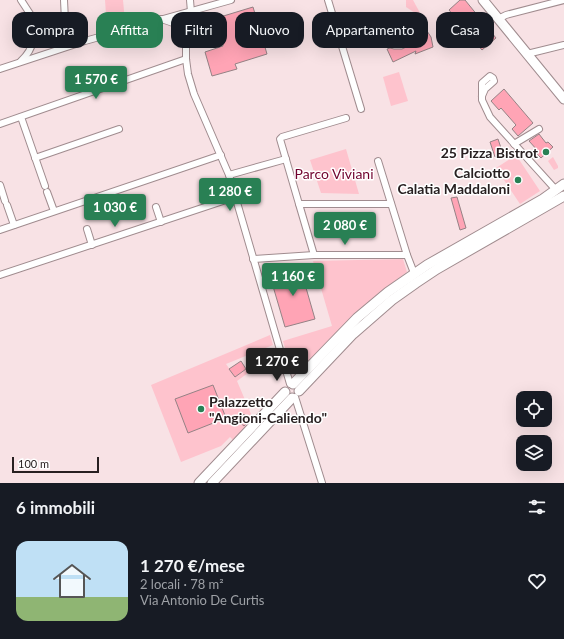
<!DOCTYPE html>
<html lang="it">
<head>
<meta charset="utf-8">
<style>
	body { margin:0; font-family:Lato,sans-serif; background:#242831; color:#f1f3f6; height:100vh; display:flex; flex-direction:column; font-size:15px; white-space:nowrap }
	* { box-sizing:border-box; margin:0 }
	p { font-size:13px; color:#9ea1a6 }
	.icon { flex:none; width:22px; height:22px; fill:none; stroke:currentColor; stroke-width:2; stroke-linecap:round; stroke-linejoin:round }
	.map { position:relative; height:483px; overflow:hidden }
	.details { display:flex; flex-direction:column; background:#171b24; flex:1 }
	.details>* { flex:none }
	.hud { position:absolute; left:12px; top:12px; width:540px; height:36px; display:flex; gap:8px }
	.controls { position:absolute; left:516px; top:391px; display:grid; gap:8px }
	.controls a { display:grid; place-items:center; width:36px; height:36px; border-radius:8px; background:#171b24; box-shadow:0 4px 16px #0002; font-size:20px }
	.scale { position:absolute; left:12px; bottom:10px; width:87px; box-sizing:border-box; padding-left:4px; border:2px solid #282021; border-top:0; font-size:11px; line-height:14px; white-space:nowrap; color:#282021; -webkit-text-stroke:3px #fff; paint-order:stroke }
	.price { position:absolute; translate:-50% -34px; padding:0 9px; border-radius:4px; background:#298054; color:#fff; font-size:13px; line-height:26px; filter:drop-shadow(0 1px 2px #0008) }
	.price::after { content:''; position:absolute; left:50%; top:24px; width:12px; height:9px; margin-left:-6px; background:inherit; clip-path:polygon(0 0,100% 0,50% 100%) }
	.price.on { background:#222; color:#fff }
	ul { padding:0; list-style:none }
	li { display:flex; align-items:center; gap:12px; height:100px; padding:0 16px }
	li span { display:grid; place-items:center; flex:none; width:112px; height:80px; border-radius:12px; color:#555 }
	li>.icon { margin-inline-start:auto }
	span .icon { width:48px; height:48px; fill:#fffc; stroke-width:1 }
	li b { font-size:17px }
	h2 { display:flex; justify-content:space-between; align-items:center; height:48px; padding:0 16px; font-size:17px }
	.tag { padding:0 14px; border-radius:12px; background:#171b24; box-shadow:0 4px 16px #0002; font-size:14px; line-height:36px }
	.tag.on { background:#298054; color:#fff }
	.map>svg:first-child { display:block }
</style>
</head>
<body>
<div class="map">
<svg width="564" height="483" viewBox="0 0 564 483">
	<rect width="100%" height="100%" fill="#f8e2e5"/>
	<g fill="#fec3cd">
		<path d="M105 0H123L125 22 107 28Z"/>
		<path d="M406 0H413L420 13 418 15 406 7Z"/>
		<path d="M399 72 408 101 391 106 383 77Z"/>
		<path d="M346 149 359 194 321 193 310 160Z"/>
		<path d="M516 155 540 191 520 204 496 168Z"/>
		<path d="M553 157 558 166V168L554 170 548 161Z"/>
		<path d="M403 259 407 272C370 299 338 331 306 363 287 364 288 357 283 341L332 326 313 261Z"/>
		<path d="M270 335 273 345 226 364 235 377 246 369 248 373 237 381 254 421 234 441 230 437 221 446 181 462 151 385Z"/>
	</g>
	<g fill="#ffa4b5" stroke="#958285">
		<path d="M460 0H465L496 38 482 50 449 10Z"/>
		<path d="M253 7 267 54 235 64 237 69 212 76 205 52 223 46 220 34 217 35 215 28 209 30 207 21Z"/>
		<path d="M398 16H408V19L417 23 427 31 431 37 433 47 415 54 416 51 393 62 387 49 390 48 394 49H402L427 37 402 40 394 33 386 30 389 20 391 17 394 19Z"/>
		<path d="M504 89 533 123 518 136 512 129 516 125 501 108 499 110 491 101Z"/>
		<path d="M539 134 546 143 548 142 553 147 541 158 536 153 538 151 529 141Z"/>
		<path d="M498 139 503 154 495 157 490 142Z"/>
		<path d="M457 197 466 228 460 230 451 198Z"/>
		<path d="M300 267 315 319 285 327 270 276Z"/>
		<path d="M241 361 246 369 235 377 229 369Z"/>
		<path d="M213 385 226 418 188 433 175 399Z"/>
		<path d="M244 414 250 420 244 426 238 421Z"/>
	</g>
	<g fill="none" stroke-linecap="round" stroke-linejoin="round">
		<defs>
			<g id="street">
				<path d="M21 0C29 12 43 37 58 41 65 42 73 41 80 41"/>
				<path d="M64 0 66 41"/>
				<path d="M190 0 191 12 188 21 186 39V59L188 74 194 94 229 175 290 384"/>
				<path d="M328 0 361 109"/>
				<path d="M161 19C174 23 180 24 185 37"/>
				<path d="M498 19 506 15 564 0"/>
				<path d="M527 54 564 45"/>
				<path d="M21 61C34 49 37 33 31 16"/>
				<path d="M0 69 85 41 231 0"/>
				<path d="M482 96 485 89 494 81 493 78 490 76 482 83V100L490 117 556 190"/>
				<path d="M21 117 45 186"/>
				<path d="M346 118 282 137 280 139 299 204H391"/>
				<path d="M0 124 186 59"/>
				<path d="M514 144 539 129"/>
				<path d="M35 158 119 129"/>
				<path d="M378 161 407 255"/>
				<path d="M229 175 286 159"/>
				<path d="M0 185 5 201"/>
				<path d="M47 192 54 211"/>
				<path d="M299 204 314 255"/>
				<path d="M7 205 14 225"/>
				<path d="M156 207 161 222"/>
				<path d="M87 229 92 245"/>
				<path d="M0 230 221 155"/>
				<path d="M253 259 314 255H407L414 273"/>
				<path d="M0 275 235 197"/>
				<path d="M284 364C292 368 301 368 309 367"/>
				<path d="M295 397 322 483"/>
			</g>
			<g id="secondary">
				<path d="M483 0 564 99"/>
				<path d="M293 384 357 318 388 292 427 265 543 199 564 184"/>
				<path d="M299 391 353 334 392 300 416 283 437 269 564 196"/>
				<path d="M199 483 285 392"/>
				<path d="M212 483 292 398"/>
			</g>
		</defs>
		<use href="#street" stroke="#a08c8f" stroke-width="8"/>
		<use href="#secondary" stroke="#a08c8f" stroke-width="11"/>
		<use href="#street" stroke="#fff" stroke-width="6"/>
		<use href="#secondary" stroke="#fff" stroke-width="9"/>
	</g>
	<g fill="#298054" stroke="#fff" stroke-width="1.5">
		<circle cx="546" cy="152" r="4"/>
		<circle cx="518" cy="180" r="4"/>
		<circle cx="201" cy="409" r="4"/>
	</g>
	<g text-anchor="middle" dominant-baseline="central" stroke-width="3" stroke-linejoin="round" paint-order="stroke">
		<g font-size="14" font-weight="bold" fill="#282021" stroke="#fff" text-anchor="end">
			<text x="538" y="152">25 Pizza Bistrot</text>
			<text x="510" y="172">Calciotto<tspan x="510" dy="16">Calatia Maddaloni</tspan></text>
			<text x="209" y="401" text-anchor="start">Palazzetto<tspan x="209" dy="16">"Angioni-Caliendo"</tspan></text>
		</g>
		<g font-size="14" fill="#70002d" stroke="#fff">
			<text x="334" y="173">Parco Viviani</text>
		</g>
	</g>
</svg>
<div class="controls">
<a><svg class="icon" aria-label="locate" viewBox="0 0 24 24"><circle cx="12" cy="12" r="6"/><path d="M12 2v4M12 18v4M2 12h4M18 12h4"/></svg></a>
<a><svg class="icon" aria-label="layers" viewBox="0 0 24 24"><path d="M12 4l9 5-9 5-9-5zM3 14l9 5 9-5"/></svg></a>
</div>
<div class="scale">100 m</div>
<b class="price" style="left:96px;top:100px">1 570 €</b>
<b class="price" style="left:230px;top:212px">1 280 €</b>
<b class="price" style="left:115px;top:228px">1 030 €</b>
<b class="price" style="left:345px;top:246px">2 080 €</b>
<b class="price" style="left:293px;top:297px">1 160 €</b>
<b class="price on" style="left:277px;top:382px">1 270 €</b>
<div class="hud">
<a class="tag">Compra</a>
<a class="tag on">Affitta</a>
<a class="tag">Filtri</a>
<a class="tag">Nuovo</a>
<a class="tag">Appartamento</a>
<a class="tag">Casa</a>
</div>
</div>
<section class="details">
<h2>6 immobili<svg class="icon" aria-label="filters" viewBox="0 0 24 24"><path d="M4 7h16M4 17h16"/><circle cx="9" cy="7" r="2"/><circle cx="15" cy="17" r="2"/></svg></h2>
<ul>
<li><span style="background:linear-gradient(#bfe0f5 70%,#8fb573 0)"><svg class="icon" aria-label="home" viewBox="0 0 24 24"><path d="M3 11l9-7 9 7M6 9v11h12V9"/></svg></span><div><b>1 270 €/mese</b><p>2 locali · 78 m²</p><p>Via Antonio De Curtis</p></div><svg class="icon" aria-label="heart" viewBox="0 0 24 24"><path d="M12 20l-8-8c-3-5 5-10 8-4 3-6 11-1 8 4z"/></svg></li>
</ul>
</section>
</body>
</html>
